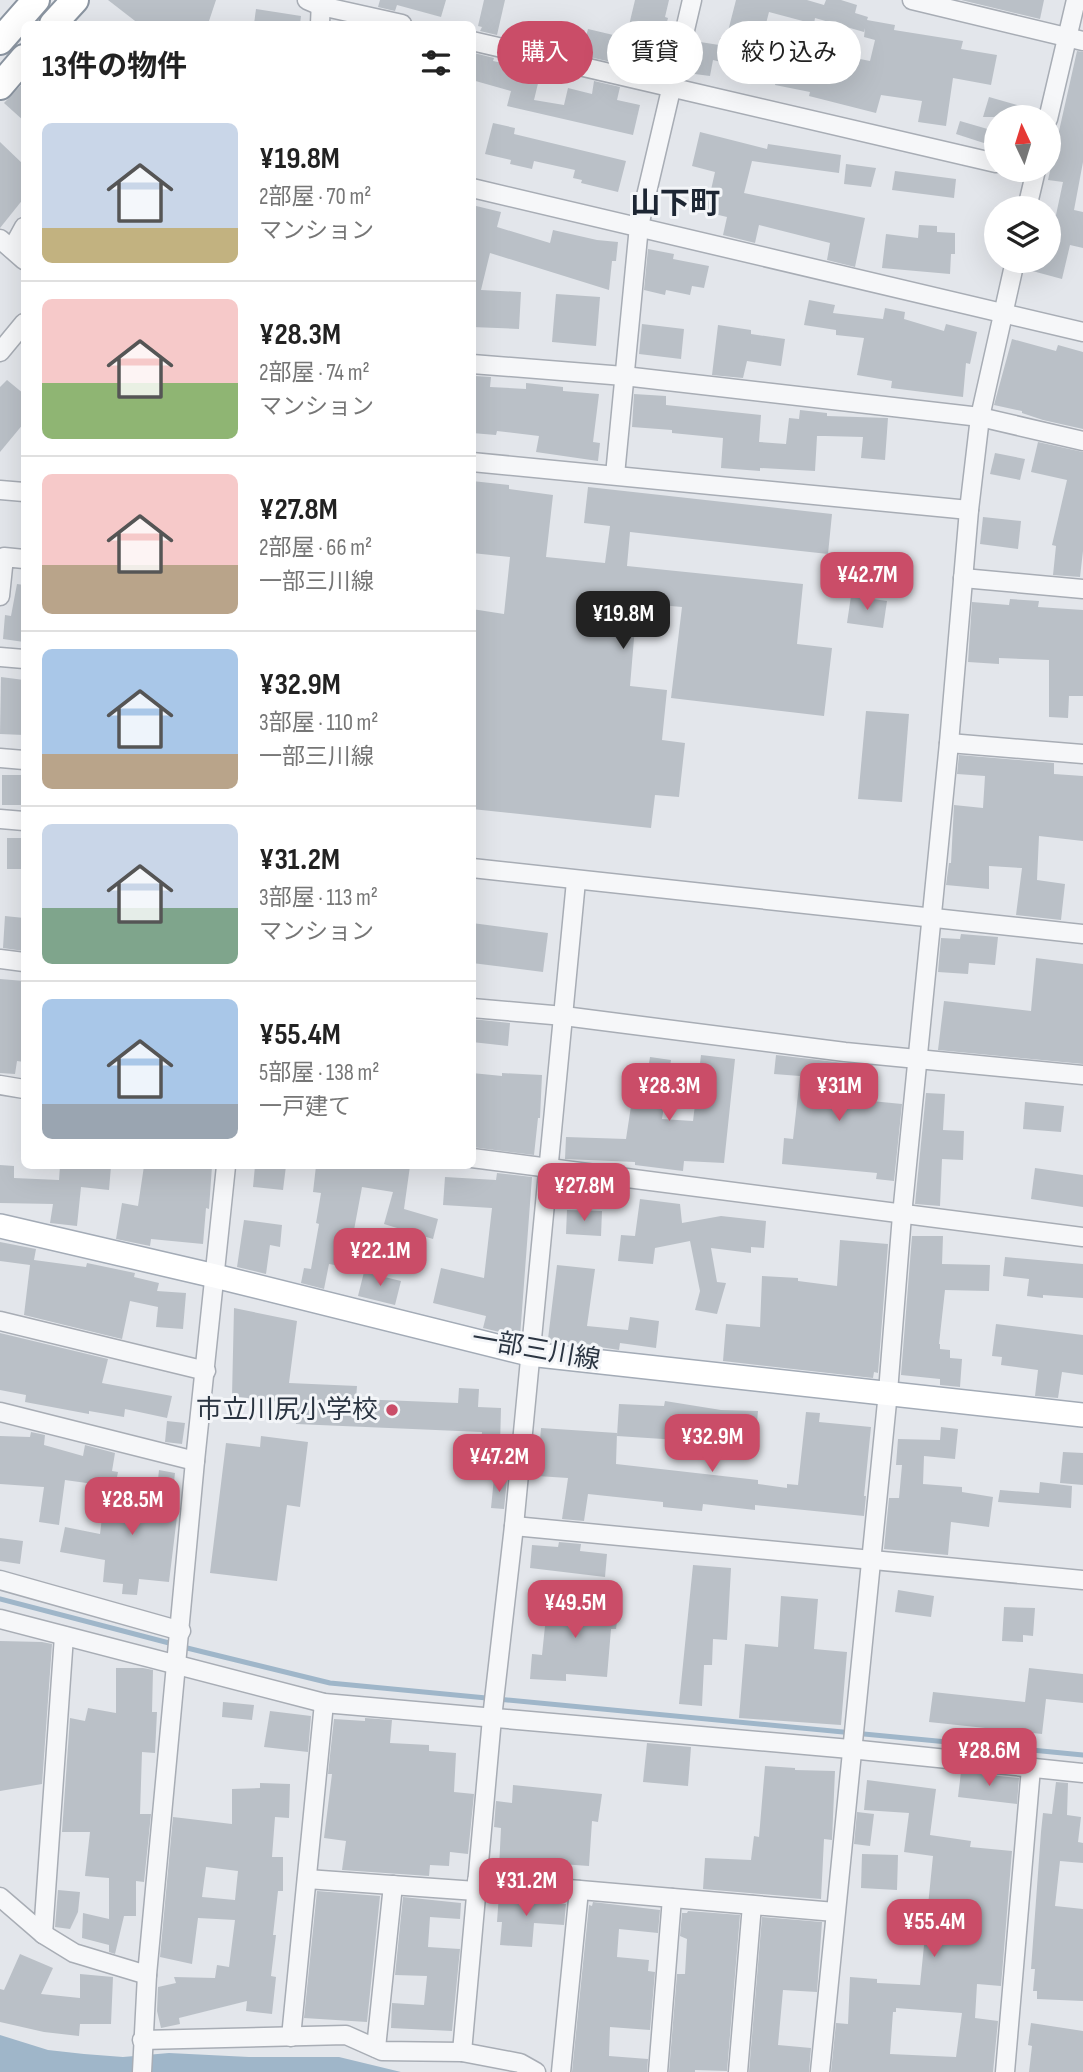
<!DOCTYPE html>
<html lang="ja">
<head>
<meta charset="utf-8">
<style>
	body { margin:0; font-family:"Sofia Sans Condensed","Noto Sans JP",sans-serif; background:#f6f6f6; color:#222; height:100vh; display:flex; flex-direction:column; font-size:26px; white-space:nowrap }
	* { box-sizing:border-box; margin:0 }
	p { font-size:23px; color:#767676 }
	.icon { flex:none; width:38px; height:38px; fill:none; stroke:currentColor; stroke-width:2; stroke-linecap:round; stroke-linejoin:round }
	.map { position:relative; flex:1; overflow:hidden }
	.side { position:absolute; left:21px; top:21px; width:455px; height:1148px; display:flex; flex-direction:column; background:#fff; border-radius:10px; box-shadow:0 7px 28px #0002 }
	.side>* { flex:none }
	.guide { position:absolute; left:497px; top:21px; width:480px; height:63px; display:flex; gap:14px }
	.needle { width:46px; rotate:356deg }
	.buttons { position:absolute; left:984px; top:105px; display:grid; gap:14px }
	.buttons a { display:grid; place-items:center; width:77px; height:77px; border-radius:50%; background:#fff; box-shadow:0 7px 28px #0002; font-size:35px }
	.price { position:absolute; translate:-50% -60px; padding:0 16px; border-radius:14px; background:#ca4d68; color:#fff; font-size:23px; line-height:46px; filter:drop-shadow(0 2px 4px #0008) }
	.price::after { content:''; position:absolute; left:50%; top:42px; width:21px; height:16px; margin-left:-10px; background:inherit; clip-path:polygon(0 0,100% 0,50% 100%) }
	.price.current { background:#222; color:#fff }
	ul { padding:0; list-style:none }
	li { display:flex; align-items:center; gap:21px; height:175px; padding:0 21px }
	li+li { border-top:2px solid #e0e0e0 }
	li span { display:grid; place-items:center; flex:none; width:196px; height:140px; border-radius:10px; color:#555 }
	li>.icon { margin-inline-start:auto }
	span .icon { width:84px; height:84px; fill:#fffc; stroke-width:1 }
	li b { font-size:30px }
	h2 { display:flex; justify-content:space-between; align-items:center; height:84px; padding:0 21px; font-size:30px }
	.tag { padding:0 24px; border-radius:32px; background:#fff; box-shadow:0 7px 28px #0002; font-size:24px; line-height:63px }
	.tag.current { background:#ca4d68; color:#fff }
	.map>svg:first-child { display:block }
</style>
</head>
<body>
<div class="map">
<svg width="1083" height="2072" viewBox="0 0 1083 2072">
	<rect width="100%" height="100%" fill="#e3e6eb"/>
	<path fill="#9fb6c9" d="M0 2035 48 2050 84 2054 123 2057 169 2053 249 2057H339L401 2072H0Z"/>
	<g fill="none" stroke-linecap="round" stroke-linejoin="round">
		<g stroke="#9fb6c9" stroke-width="5">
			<path d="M0 1599 173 1644"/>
			<path d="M183 1647 330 1683 1083 1755"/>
		</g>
	</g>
	<g fill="#bac0c7" fill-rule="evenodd">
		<path d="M108 0H216L208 24H139Z"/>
		<path d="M380 0H446L441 17 397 5 395 11 378 7Z"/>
		<path d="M484 0H505L497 35 480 31 482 27 478 26Z"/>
		<path d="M635 0H669L665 17 668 18 654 72 581 55 588 29 626 38Z"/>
		<path d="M736 0H807L824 5 826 0H841L857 5 855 13 868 17 867 20 895 25 894 30 963 41 961 49 997 55 991 85 953 78 946 126 918 122 922 101 881 95 876 113 809 96 810 92 775 85 777 76 713 60 710 76 687 73 694 41 719 45 720 38 726 39ZM769 12 814 24 815 18 864 32 865 28 864 37 875 40 870 61 860 59 859 62 762 39Z"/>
		<path d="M961 0H1044L1040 19Z"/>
		<path d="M256 9 301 16 300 24H254Z"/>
		<path d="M1077 51 1083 52V162L1074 210 1083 212V248L1070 245 1062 279 1025 269 1026 261H1048V214L1056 215 1063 182 1048 180Z"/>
		<path d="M474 53 494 58 493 61 541 71 534 100 564 105 568 88 592 94 594 81 620 87 617 100 640 105 633 135 507 106 511 91 472 80Z"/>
		<path d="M24 82V121L4 103Z"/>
		<path d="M989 97 1038 111 1037 117H983Z"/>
		<path d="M960 121 991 130 987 144 956 134Z"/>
		<path d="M493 123 515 128 514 134 626 161 618 192 581 183 582 180 573 178 575 170 534 161 532 169 510 164 511 160 485 154Z"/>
		<path d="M700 132 767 149 768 144 841 155 839 173 752 161 744 193 865 218 855 267 827 260 830 243 759 225 755 243 723 235 727 217 706 212 715 172 692 166Z"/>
		<path d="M0 142 24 165V198L0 228Z"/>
		<path d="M846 164 876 168 871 187 844 184Z"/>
		<path d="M895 171 956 179 954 198 892 190Z"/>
		<path d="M472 205 501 212 497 227 550 243 553 230 597 240 618 242 616 261H612L609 290 490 253 481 290 521 292 519 329 472 327Z"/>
		<path d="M919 225 937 226V232L955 233V254H951L950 274 882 268 886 234 918 238Z"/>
		<path d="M648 249 674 254 673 259 709 266 704 288 692 286 690 295 666 290 665 295 644 290Z"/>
		<path d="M556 294 600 297 596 346 552 342Z"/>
		<path d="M809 300 835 305 833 313 883 319 885 308 905 312 904 319 944 331 946 324 977 332 970 364 966 363 963 397 891 388 892 381 857 375 864 338 836 335V330L804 325Z"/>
		<path d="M642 324 684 329 681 359 639 354Z"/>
		<path d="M718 325 751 330V334L785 339 781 366 747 361 743 378 712 375Z"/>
		<path d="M1012 339 1056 351 1058 345 1083 352V429L1043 420 1022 413V411L994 405Z"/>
		<path d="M475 376 491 377 490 387 526 389V383L563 387V391L599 394 593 442 600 443 598 461 536 452 539 436 497 431 496 435 472 433Z"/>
		<path d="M7 380 24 394V423L0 452V387Z"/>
		<path d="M634 394 666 396V405L761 415 759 442 786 444 789 418 799 419 800 410 827 413V416L888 418 885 460 861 458 863 437 825 436H817L815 471 760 468V471L721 468 723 438 672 433V430L632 427Z"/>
		<path d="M1038 442 1083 452V551L1080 577 1053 575 1056 546 1052 545 1067 480 1031 472Z"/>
		<path d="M995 453 1025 459 1020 480 990 474Z"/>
		<path d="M472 481 509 485V489L553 495 546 557 605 563 610 526 584 523 588 487 832 514 828 554 630 532 627 566 803 584 797 644 832 648 824 716 671 698 682 607 637 603 630 686 667 690 662 740 685 743 679 797 655 795 651 828 472 809V609L504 614 510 557 472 553Z"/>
		<path d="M983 517 1021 521 1018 549 980 544Z"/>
		<path d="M17 584 24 585V642L3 639 5 615 11 616Z"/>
		<path d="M851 596 887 601 883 628 847 623Z"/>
		<path d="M1010 599 1039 601 1038 607 1083 610V696H1069L1068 718 1049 717V660L999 658V664L968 662 972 602 1009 605Z"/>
		<path d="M1 677 24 680V735L0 734Z"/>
		<path d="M866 711 909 714 902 802 858 799Z"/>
		<path d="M959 755 1054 763V774L1083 776V841L1039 836 1037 880 1065 884 1061 920 1016 915 1022 868 989 866V889L946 885 949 863H951L954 805 983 808 985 776 957 774Z"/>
		<path d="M2 775H22V787H24V805H2Z"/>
		<path d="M7 838H21V843H24V869H7Z"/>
		<path d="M5 916 24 918V951L3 948Z"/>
		<path d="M472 923 548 933 543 972 472 963Z"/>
		<path d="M961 934 998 937 995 965 969 963 968 974 938 972 941 938 960 939Z"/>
		<path d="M1036 958 1083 964V1064L938 1050 944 1001 1031 1011Z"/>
		<path d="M0 979 24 981V1062L17 1061 15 1074 0 1073Z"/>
		<path d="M472 1019 510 1023 508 1046 472 1042Z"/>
		<path d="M701 1055 735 1059 724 1163 684 1161 683 1171 635 1165V1162L565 1159 566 1137 626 1139 633 1093 644 1095 650 1057 671 1060 662 1119 693 1121Z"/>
		<path d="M776 1055 844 1063 841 1098 902 1104 894 1181 876 1179 877 1173 782 1164 784 1138 793 1139 800 1076 774 1074Z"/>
		<path d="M472 1073 502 1076V1073L542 1075 540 1118H538L534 1155 472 1147Z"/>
		<path d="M926 1093 945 1094 943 1130 964 1131 963 1160 942 1159 940 1206 915 1204Z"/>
		<path d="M1025 1102 1064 1106 1061 1132 1023 1129Z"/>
		<path d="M0 1165 14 1166V1178L59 1180 60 1166H111L109 1190 81 1187 77 1226 50 1223 53 1204 0 1203Z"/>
		<path d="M144 1166H212L209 1209 206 1208 203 1244 151 1239 150 1246 116 1239 122 1203 138 1206Z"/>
		<path d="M255 1166H286L283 1190 253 1187Z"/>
		<path d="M316 1166H410L404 1209 438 1219 433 1239 384 1224 393 1192 362 1187 354 1230 348 1229 341 1266 329 1264 324 1289 301 1283 304 1268 311 1269 319 1224 316 1223 321 1193 313 1192Z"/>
		<path d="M1035 1168 1083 1175V1207L1031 1199Z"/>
		<path d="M497 1173 532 1177 520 1337 483 1328 486 1316 433 1303 441 1268 484 1278 492 1208 443 1205 445 1177 496 1180Z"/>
		<path d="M640 1199 680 1204 682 1223 721 1216 766 1221 764 1248 751 1247V1253L711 1248 717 1282 726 1283 717 1314 695 1310 700 1291 690 1241 655 1248 653 1264 618 1261 621 1235 635 1236Z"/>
		<path d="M567 1210 602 1211 601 1236 566 1234Z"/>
		<path d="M244 1220 282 1225 280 1247 270 1245 266 1274 237 1267Z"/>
		<path d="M912 1236H943L942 1264 990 1265 989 1291 945 1290 939 1344H940V1349L950 1350V1358L962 1359 960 1387 940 1385V1379L901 1375Z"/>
		<path d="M840 1240 888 1244 878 1373 874 1372 873 1378 723 1361 726 1324 760 1327 762 1276 798 1278V1281L837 1286Z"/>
		<path d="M0 1242 36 1249 34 1260 86 1267 87 1263 135 1273 134 1277 159 1283 157 1291 186 1293 183 1329 156 1327 158 1307 130 1301 122 1339 24 1315 30 1265 0 1261Z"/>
		<path d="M1005 1257 1083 1264V1298L1043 1295V1298L1027 1296 1029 1279 1003 1276Z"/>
		<path d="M557 1265 595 1269 587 1326 628 1330 630 1317 659 1321 656 1348 620 1343 619 1350 548 1339Z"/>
		<path d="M364 1272 401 1281 395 1305 358 1296Z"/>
		<path d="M234 1308 297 1321 289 1383 357 1386 356 1399 458 1403 459 1388 479 1389 478 1407 501 1408 500 1446H481L482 1432 296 1424 297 1404 232 1396Z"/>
		<path d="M996 1324 1083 1335V1375L1062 1372 1058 1398 1035 1396 1038 1370 1001 1365 1002 1357 992 1356Z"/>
		<path d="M0 1333 108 1359 102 1383 172 1396 167 1418 125 1409 124 1417 89 1411V1414L25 1402 26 1395 0 1390Z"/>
		<path d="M665 1401 721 1410 758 1411 755 1445 617 1436 619 1404 664 1406Z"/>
		<path d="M806 1412 820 1413 819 1422 871 1427 864 1496H866L864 1516 755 1505V1510L703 1504 702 1511 663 1507V1502L588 1494 584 1521 562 1519 568 1478 537 1476 541 1428 617 1433 616 1464 758 1480V1484L787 1488V1484L798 1485Z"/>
		<path d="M167 1421 185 1423 182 1444 165 1442Z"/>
		<path d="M941 1427 958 1429 955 1459 924 1456 923 1484 962 1487V1492L993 1497 989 1527 951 1522 948 1555 884 1549 889 1498H899L902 1465H896L898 1439 940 1440Z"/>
		<path d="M31 1432 45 1435 44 1445 83 1456 85 1445 115 1453 112 1471 118 1472 115 1487 65 1480 59 1525 39 1522 44 1487 0 1484V1436L30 1437Z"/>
		<path d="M261 1436 308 1442 300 1507 287 1505 277 1581 210 1573 226 1443 260 1447Z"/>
		<path d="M1063 1452 1083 1453V1485L1060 1483Z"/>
		<path d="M159 1470 175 1473 172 1500H179L169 1582 139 1579 137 1595 122 1594 123 1584 103 1582 105 1560 60 1552 65 1527 100 1534 105 1493 156 1498Z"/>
		<path d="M494 1478 507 1479 504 1509 491 1508Z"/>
		<path d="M1040 1482 1072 1486 1071 1508 998 1502 1000 1490 1039 1493Z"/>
		<path d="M0 1538 23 1541 20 1564 0 1561Z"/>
		<path d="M559 1542 581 1544 580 1551 607 1554 605 1577 530 1568 532 1545 558 1547Z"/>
		<path d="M693 1565 731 1568 727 1640 713 1639 712 1665H704L702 1706 679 1704Z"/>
		<path d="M898 1590 934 1596 931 1617 895 1612Z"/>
		<path d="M781 1596 818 1599 814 1649 847 1652 841 1725 739 1718 745 1644 778 1647Z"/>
		<path d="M548 1597 619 1606 616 1629H611L607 1677 566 1674V1681L530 1679 532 1654 542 1655Z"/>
		<path d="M1004 1607 1035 1608 1033 1636 1023 1635V1642L1002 1641Z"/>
		<path d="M0 1641 42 1642 52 1644 42 1784 0 1791Z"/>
		<path d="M116 1668H143L153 1670 152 1712H157L155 1753 142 1752 140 1814H151L144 1882 136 1881V1916H124L115 1954 109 1952V1945L82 1938 83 1913 109 1919V1878L85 1876 90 1832H62L70 1718 85 1721 88 1708 116 1713Z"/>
		<path d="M1029 1668 1083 1674V1703L1046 1699 1042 1734 929 1722 933 1692 1025 1702Z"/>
		<path d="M223 1702 254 1705 252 1720 222 1717Z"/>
		<path d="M270 1711 311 1716 308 1752 264 1747Z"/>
		<path d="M365 1718 392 1720 390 1743 429 1745V1751L456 1753 454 1792 474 1794 468 1854 450 1852 449 1866 430 1865 429 1876 342 1870 346 1841 324 1838 332 1774H328L334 1719 365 1721Z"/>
		<path d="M647 1743 691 1747 688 1786 643 1782Z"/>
		<path d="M765 1766 795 1768V1770L835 1771 832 1840 824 1839 821 1899 703 1889 705 1858 751 1860 754 1836 759 1837Z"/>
		<path d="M961 1772 1019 1778 1017 1804 958 1797Z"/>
		<path d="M867 1780 936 1789 930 1835 971 1841 970 1847 1012 1851 1001 1986 977 1984 975 2018 998 2021 993 2072H831L836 2023 848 2024 850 1977 877 1979V1983L920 1985 933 1856 904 1852 909 1813 864 1810ZM896 2008 962 2013 956 2057 890 2054 893 2012H896Z"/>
		<path d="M1056 1782 1068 1783 1067 1815 1081 1817 1078 1842 1083 1843V1863L1060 1861 1055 1906 1083 1909V2001L1037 1999V1991H1033L1035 1969H1031L1041 1832 1043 1813 1052 1814Z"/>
		<path d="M260 1783 290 1784 289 1818 275 1817 272 1857H283V1891H278L273 1935H276L271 1976 276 1977 272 2014 246 2011 247 2001 179 2018 180 2024 161 2028 157 2011 158 1987 176 1983 174 1977 215 1978 217 1965 229 1967 235 1920 198 1918 192 1964 160 1957 173 1817 232 1824V1789L260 1788ZM206 1867 238 1871 235 1900 202 1897Z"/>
		<path d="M513 1785 602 1794 598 1822 592 1821 589 1866 533 1862V1869L499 1868 501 1828 494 1827 496 1801 512 1803Z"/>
		<path d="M857 1812 874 1814 870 1846 854 1844Z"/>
		<path d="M862 1854 898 1855 897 1890 861 1888Z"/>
		<path d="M58 1890 80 1892 78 1912 70 1929 55 1927Z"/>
		<path d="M317 1891 380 1896 367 2022 304 2018Z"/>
		<path d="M499 1894 531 1897 530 1901 566 1904 564 1925 534 1923 532 1947 500 1945 502 1922H497Z"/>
		<path d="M403 1897 461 1903 460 1919 430 1917 428 1947 460 1949 452 2031 391 2028 392 2003 424 2005 427 1976 395 1975Z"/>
		<path d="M593 1902 660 1910 658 1933 619 1929 617 1957 649 1960 648 1971 655 1972 650 2030 610 2027 609 2056 648 2059 647 2072H572L589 1905 592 1906Z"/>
		<path d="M688 1911 740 1915 727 2071 695 2070V2072H669L677 1974H685L687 1939 680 1936 682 1913H687Z"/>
		<path d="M762 1917 822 1922 817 1992 783 1990 778 2045 811 2048 809 2072H749Z"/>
		<path d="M20 1954 53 1968 41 1994 80 1998V1974L113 1977 111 2024H80L79 2036 44 2032 0 2022V1989L4 1990Z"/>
		<path d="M1031 2023 1083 2031V2072H1029L1032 2046 1028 2045Z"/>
	</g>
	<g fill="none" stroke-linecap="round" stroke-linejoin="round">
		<defs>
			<g id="minor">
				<path d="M307 0 321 6 402 24"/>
				<path d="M912 0 1083 41"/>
				<path d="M320 24 321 0"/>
				<path d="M472 41 996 163"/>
				<path d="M1048 119 1076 0"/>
				<path d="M472 188 1083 332"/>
				<path d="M1027 208 1036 170"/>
				<path d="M0 239 24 260"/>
				<path d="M12 249 24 227"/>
				<path d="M0 352 24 323"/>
				<path d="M472 364 624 376 980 417 1083 441"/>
				<path d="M472 462 969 510"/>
				<path d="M615 475 639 226 692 0"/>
				<path d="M0 490 24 492"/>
				<path d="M963 578 1083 589"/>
				<path d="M0 596 4 557 24 559"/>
				<path d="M0 657 24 659"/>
				<path d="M949 743 1083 754"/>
				<path d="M0 758 24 760"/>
				<path d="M0 819 24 821"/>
				<path d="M472 868 1083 934"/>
				<path d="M0 959 24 962"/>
				<path d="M472 1008 564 1016 845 1052 1083 1075"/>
				<path d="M0 1085 24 1089"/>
				<path d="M472 1158 1083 1237"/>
				<path d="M0 1321 206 1371"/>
				<path d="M0 1412 195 1461"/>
				<path d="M514 1526 1083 1580"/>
				<path d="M0 1580 181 1631"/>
				<path d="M0 1619 324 1703 850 1749 1083 1773"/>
				<path d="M307 1879 476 1891"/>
				<path d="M477 1881 835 1912"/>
				<path d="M0 1897 43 1934 74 1953 147 1975"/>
				<path d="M43 1934 64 1636"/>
				<path d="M291 2037 324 1703"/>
				<path d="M142 2040 346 2035 382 2051 462 2052 520 2063 536 2072"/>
				<path d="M376 2048 393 1885"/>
				<path d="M462 2052 492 1718 514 1526 576 881"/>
				<path d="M142 2072 147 1975 195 1461 226 1166"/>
				<path d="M561 2072 579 1890"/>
				<path d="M658 2072 672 1898"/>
				<path d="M738 2072 752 1905"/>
				<path d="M820 2072 888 1392 902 1215 949 743 969 510 980 417 1015 261"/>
				<path d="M1005 2072 1031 1768"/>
			</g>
			<path id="major" d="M0 1226 215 1276 529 1354 1083 1415"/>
			<g id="highway">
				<path d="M53 24 75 0"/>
				<path d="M0 41 36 0"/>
				<path d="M0 86 24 58"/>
			</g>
		</defs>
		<use href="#minor" stroke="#a8adb5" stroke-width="21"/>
		<use href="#major" stroke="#a3abb6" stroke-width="26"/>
		<use href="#highway" stroke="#8b95a1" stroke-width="30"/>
		<use href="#minor" stroke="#f6f7f9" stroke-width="18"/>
		<use href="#major" stroke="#fff" stroke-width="23"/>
		<use href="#highway" stroke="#fff" stroke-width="26"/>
	</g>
	<circle fill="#ca4d68" stroke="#f3f5f8" stroke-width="2.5" cx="392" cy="1410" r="7"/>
	<g text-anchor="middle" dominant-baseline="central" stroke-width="6" stroke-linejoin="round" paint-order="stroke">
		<g font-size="26" fill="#2b3542" stroke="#f3f5f8">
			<text transform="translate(536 1350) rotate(10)">一部三川線</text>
		</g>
		<g font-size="26" fill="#2b3542" stroke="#f3f5f8" text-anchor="end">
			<text x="378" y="1410">市立川尻小学校</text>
		</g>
		<g font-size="30" font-weight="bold" fill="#1d2633" stroke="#f3f5f8">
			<text x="675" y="204">山下町</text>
		</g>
	</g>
</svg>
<div class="buttons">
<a><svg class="needle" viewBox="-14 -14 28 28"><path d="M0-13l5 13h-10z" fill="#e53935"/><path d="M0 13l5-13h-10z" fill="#767676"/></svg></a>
<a><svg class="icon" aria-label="layers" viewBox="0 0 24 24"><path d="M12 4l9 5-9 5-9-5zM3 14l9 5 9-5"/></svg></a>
</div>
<b class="price" style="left:867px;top:612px">¥42.7M</b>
<b class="price current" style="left:623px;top:651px">¥19.8M</b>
<b class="price" style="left:669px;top:1123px">¥28.3M</b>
<b class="price" style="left:839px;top:1123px">¥31M</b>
<b class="price" style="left:584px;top:1223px">¥27.8M</b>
<b class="price" style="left:380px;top:1288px">¥22.1M</b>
<b class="price" style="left:712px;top:1474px">¥32.9M</b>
<b class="price" style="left:499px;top:1494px">¥47.2M</b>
<b class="price" style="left:132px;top:1537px">¥28.5M</b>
<b class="price" style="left:575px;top:1640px">¥49.5M</b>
<b class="price" style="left:989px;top:1788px">¥28.6M</b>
<b class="price" style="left:526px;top:1918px">¥31.2M</b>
<b class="price" style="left:934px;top:1959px">¥55.4M</b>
<div class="guide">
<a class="tag current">購入</a>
<a class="tag">賃貸</a>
<a class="tag">絞り込み</a>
</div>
<section class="side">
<h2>13件の物件<svg class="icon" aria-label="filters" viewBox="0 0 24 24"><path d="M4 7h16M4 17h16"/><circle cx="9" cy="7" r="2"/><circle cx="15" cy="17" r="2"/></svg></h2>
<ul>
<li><span style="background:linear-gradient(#c9d6e8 75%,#c2b280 0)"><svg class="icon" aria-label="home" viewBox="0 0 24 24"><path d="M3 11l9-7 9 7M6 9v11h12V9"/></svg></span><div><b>¥19.8M</b><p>2部屋 · 70 m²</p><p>マンション</p></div></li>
<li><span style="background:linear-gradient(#f6c9c9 60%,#8fb573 0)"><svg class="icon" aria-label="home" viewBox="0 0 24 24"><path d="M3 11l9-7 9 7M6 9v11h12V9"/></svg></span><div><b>¥28.3M</b><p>2部屋 · 74 m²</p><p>マンション</p></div></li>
<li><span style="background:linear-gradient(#f6c9c9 65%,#b9a48a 0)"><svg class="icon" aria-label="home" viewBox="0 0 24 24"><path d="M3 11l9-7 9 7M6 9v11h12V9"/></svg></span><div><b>¥27.8M</b><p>2部屋 · 66 m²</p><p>一部三川線</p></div></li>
<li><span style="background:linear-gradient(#a9c7e8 75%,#b9a48a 0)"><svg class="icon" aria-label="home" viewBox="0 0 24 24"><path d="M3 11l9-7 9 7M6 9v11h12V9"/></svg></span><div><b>¥32.9M</b><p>3部屋 · 110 m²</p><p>一部三川線</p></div></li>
<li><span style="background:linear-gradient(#c9d6e8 60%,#7fa58c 0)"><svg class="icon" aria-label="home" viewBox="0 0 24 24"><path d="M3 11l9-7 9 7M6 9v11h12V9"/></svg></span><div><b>¥31.2M</b><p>3部屋 · 113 m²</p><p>マンション</p></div></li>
<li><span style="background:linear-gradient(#a9c7e8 75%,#9aa5b1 0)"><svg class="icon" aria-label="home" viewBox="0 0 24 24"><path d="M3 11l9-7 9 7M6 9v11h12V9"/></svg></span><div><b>¥55.4M</b><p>5部屋 · 138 m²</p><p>一戸建て</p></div></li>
</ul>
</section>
</div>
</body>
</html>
